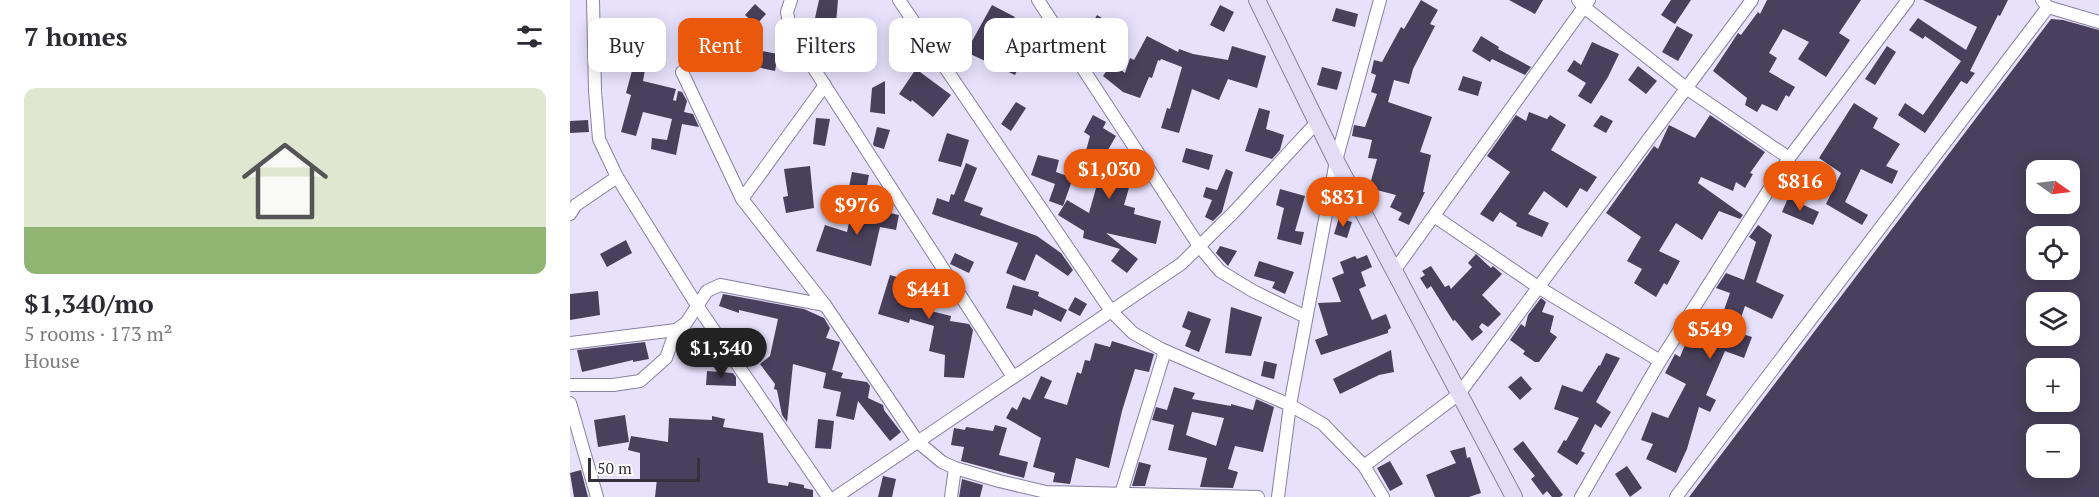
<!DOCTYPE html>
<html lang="en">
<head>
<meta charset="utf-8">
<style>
	body { margin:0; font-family:"PT Serif",serif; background:#f2f2f3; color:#2b2b33; height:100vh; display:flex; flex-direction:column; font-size:22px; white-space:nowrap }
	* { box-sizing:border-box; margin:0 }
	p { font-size:20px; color:#7c7c81 }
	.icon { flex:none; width:33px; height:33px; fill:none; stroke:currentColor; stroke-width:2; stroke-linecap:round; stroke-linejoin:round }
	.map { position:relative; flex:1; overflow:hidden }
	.side { display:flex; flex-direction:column; background:#fff; width:570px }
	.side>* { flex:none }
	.guide { position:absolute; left:18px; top:18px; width:570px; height:54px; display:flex; gap:12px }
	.needle { width:39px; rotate:104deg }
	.tools { position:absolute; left:1456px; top:160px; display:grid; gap:12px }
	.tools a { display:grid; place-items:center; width:54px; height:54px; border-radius:12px; background:#fff; box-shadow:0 3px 15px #0003; font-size:30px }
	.scale { position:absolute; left:18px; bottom:15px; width:112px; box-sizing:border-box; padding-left:6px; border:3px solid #34303e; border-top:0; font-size:16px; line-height:21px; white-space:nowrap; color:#34303e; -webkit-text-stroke:4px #fff; paint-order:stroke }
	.price { position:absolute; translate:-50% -51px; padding:0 14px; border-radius:21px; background:#ea580c; color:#fff; font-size:20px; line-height:39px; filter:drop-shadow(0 2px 3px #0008) }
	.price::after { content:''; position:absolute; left:50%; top:36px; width:18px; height:14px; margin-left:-9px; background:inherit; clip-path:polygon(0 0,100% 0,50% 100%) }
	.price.current { background:#222; color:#fff }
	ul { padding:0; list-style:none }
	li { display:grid; align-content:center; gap:12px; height:318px; padding:0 24px }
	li+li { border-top:2px solid #e1e1e2 }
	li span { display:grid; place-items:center; height:186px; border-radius:12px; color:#555 }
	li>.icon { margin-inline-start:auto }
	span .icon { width:108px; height:108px; fill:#fffc; stroke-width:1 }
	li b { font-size:26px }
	h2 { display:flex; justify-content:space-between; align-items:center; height:72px; padding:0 24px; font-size:26px }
	.chip { padding:0 21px; border-radius:12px; background:#fff; box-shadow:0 3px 15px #0003; font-size:21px; line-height:54px }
	.chip.current { background:#ea580c; color:#fff }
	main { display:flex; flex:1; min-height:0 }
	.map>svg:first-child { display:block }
</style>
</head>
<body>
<main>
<section class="side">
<h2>7 homes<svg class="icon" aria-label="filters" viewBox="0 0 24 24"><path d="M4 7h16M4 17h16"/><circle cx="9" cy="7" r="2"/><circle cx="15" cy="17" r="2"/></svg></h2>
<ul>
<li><span style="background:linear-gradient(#dfe7d0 75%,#8fb573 0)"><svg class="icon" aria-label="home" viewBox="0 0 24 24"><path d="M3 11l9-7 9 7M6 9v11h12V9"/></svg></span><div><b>$1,340/mo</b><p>5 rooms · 173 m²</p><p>House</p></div></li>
</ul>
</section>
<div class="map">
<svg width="1529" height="497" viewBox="0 0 1529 497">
	<rect width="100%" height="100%" fill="#e7e1fc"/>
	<g fill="#48405c" fill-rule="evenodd">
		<path d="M249 0H268L266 23 245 18Z"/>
		<path d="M851 0 868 10 860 24 865 26 843 69 839 84 824 80 818 102 862 117 850 152 861 155 853 192H855L839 225 828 220 832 213 820 207 826 195 799 188 807 159 798 158 802 140 782 136 784 125 795 127 807 94 801 92 806 75 801 73 804 60 812 62 831 27 834 29Z"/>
		<path d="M939 0H973L965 14Z"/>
		<path d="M1101 0H1121L1105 24 1091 15Z"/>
		<path d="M1197 0H1291L1269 33 1280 40 1256 77 1228 59 1239 42 1213 29 1199 53 1207 58 1199 72 1225 87 1219 97 1216 95 1207 111 1192 104 1187 112 1175 105 1177 98 1143 71 1168 33 1171 35 1188 12 1190 14Z"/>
		<path d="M1353 0H1438L1430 16 1428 15 1400 71 1405 73 1397 84 1391 81 1355 133 1328 115 1335 103 1353 115 1391 61 1355 36 1353 39 1339 30 1348 18 1396 50 1407 27Z"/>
		<path d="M185 4 196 14 186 25 175 15Z"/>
		<path d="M422 5 445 17 426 52 450 64 445 75 396 52Z"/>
		<path d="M650 5 664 12 654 32 640 25Z"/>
		<path d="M766 8 788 14 785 27 762 21Z"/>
		<path d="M527 15 542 24 534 36 520 27Z"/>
		<path d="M1481 19 1493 20 1529 30V497H1119ZM1467 171H1500V204H1467ZM1467 237H1500V270H1467ZM1467 303H1500V336H1467ZM1467 369H1500V402H1467ZM1467 435H1500V468H1467Z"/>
		<path d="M1107 26 1123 35 1108 61 1092 52Z"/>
		<path d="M577 36 608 52 609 49 623 54 658 60 662 46 696 56 687 88 658 79 649 100 622 89 609 133 591 128 597 108 600 109 612 67 591 59 590 61 588 60 582 78 579 77 570 98 553 92 533 76 542 63 555 73 560 58 564 60Z"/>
		<path d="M911 36 929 47 928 49 961 67 955 75 922 59 920 62 902 51Z"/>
		<path d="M1022 42 1049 54 1038 77 1021 104 1008 96 1016 83 997 71 1004 60 1011 65Z"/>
		<rect x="320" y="44" width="17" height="13"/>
		<path d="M1317 46 1326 52 1305 85 1295 79Z"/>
		<path d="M186 50 208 54 205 71 182 66Z"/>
		<path d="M1068 66 1087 81 1076 94 1058 80Z"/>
		<path d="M63 67 75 70 73 81 106 89 103 100 106 101 108 91 112 92 117 101 114 112 123 114 129 127 112 124 106 155 81 149 82 138 97 140 102 119 73 112 66 136 51 132 61 95 56 93Z"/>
		<path d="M752 67 772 72 767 90 747 85Z"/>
		<path d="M346 69 381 95 363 117 342 100 341 102 329 94Z"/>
		<path d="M893 76 912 82 908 96 888 90Z"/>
		<path d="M315 81V114L300 112 302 88Z"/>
		<path d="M446 102 456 108 441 131 431 124Z"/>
		<path d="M1284 103 1308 118 1303 128 1330 144 1316 166 1328 171 1322 184 1291 169 1275 202 1298 215 1292 225 1256 204 1271 173 1249 158Z"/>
		<path d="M689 108 700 111 696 129 714 135 710 150 702 159 675 151Z"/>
		<path d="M959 112 977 119 980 115 996 125 981 150 1027 177 1017 192 1010 188 997 208 974 191 958 214 979 223 972 237 946 226 947 223 930 212 923 222 910 214 940 172 917 156 946 115 956 121Z"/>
		<path d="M523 115 536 122 533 128 546 136 534 157 565 167 554 205 565 208 564 214 591 221 586 244 536 233 568 259 557 273 541 261 550 249 513 238 514 231 488 215 497 200 519 213 528 181 509 176 520 136 514 132Z"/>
		<path d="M1031 115 1043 121 1036 133 1023 126Z"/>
		<path d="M1140 115 1195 152 1180 173 1183 174 1175 188 1166 182 1163 191 1131 177 1128 183 1173 215 1170 219 1149 211 1132 240 1106 223 1089 251 1110 261 1097 285 1094 283 1086 297 1064 283 1072 269 1057 261 1071 237 1036 213 1084 146 1088 149 1099 125 1125 138Z"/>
		<path d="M246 118 260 119 255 146 243 144Z"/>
		<path d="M18 120 19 132 0 133V121Z"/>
		<path d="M307 127 320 130 314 149 304 146 303 144Z"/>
		<path d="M377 133 399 140 391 167 368 161Z"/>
		<path d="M616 148 643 155 639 170 612 162Z"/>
		<path d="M468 155 489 160 486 172 503 178 493 206 479 201 485 184 461 175Z"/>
		<path d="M396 163 407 168 394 201 413 208 410 215 467 236 491 253 503 270 498 276 466 254 455 281 436 273 448 243 362 214 367 198 379 202 381 194 384 195Z"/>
		<path d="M240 166 244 208 216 213 213 197 218 196 214 169Z"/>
		<path d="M656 169 663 172 652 212 643 221 635 217 642 200 633 197 636 187 647 190Z"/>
		<path d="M282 172 299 175 296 191 279 187Z"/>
		<path d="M710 189 735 196 725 231 734 232 731 245 707 239 714 208 706 205Z"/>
		<path d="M1218 198 1249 212 1243 225 1212 212Z"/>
		<path d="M288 206 329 215 326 230 310 227 301 266 246 251 255 225 277 232 279 223 284 224Z"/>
		<path d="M769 218 782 222 777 238 764 234Z"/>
		<path d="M1188 225 1202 235 1186 282 1214 295 1202 319 1175 306 1166 332 1182 337 1174 358 1155 351 1136 395 1146 400 1140 412 1129 407 1117 449 1106 473 1076 459 1083 444 1071 440 1082 412 1098 418 1116 384 1095 373 1105 354 1110 357 1117 340 1140 350 1160 293 1146 288 1156 273 1174 280 1186 242 1179 237Z"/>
		<path d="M56 240 62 253 37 267 30 254Z"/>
		<path d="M650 246 667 251 658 266 646 253Z"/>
		<path d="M385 253 404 262 399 273 380 264Z"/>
		<path d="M906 254 921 268 923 266 932 274 912 295 931 314 918 327 912 323 909 327 913 332 902 341 885 320 883 321 861 286 857 289 850 278 855 275 852 271 861 266 875 287 879 285 881 289 902 267 898 263Z"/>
		<path d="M797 255 802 267 791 272 796 286 789 289 802 320 816 314 821 328 818 330V333L751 355 745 340 758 335 748 303 771 302 762 278 774 273 770 262 785 256 787 259Z"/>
		<path d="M689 261 724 272 715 294 702 288 705 282 684 276Z"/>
		<path d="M320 275 352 284 355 275 370 280 361 311 381 316 380 321 399 324 403 330 394 378 374 377 375 355 359 351 364 326 340 319 339 323 308 314Z"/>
		<path d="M443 285 469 292 468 296 497 310 491 322 464 309 462 316 436 308Z"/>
		<path d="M28 291 30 315 0 320V294Z"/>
		<path d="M153 294 234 309 254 318 260 328 256 338 270 342 262 370 273 373 271 378 297 382 300 386 298 398 313 405 314 410 331 432 320 441 288 401 284 420 266 416 271 392 253 388 256 373 223 364 217 422 212 415 207 390 204 389 205 384 190 364 200 356 208 319 169 310V313L149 306Z"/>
		<path d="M505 297 517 304 510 316 498 310Z"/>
		<path d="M971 298 976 302 972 312 984 316 980 332 987 337 969 362H965L953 354 955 351 940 340 951 324 955 327 958 315Z"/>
		<path d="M661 307 692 317 681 356 655 353Z"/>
		<path d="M618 311 641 319 629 352 615 346 621 331 612 327Z"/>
		<path d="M542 341 584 354 579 372 565 369 552 411 539 468 506 458 500 484 483 482 485 473 463 467 471 438 436 418 442 407 447 410 453 397 460 400 471 376 482 381 474 398 497 405 507 372 511 374 515 360 520 361 525 343 540 347Z"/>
		<path d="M75 342 79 359 63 362V360L12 372 7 350Z"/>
		<path d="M821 350 824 372 809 375 770 394 763 379Z"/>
		<path d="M1036 353 1050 358 1026 402 1041 412 1031 428 1025 424 1011 451 1015 453 1007 465 987 452 994 440 996 441 1009 418 984 409 992 385 1012 392 1029 365 1030 366Z"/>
		<path d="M694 361 707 364 704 379 691 376Z"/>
		<path d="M137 371 163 373 166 377V386L136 385Z"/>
		<path d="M951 376 962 389 950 400 938 387Z"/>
		<path d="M604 387 625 393 622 399 661 406V404L683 410 686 399 704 407 693 452 665 446 658 469 668 472 663 488 630 487 637 458 598 450 604 425 582 420 586 407 597 410ZM622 412 654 418 646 446 616 435Z"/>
		<path d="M55 415 59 442 28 447 24 420Z"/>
		<path d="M142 416 155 419 153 427 193 433 198 483 218 486 219 482 234 485V488L243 490V497H85L87 479H70V453L58 450 61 436 98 442 99 418 142 420Z"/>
		<path d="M248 419 264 421 261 449 245 448Z"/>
		<path d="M425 425 437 428 429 455 458 462 454 478 391 461 394 447 381 445 384 428 395 430 396 427 423 431Z"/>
		<path d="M953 441 993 495 990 497H982L977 491 973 495 961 479 965 476 943 449Z"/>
		<path d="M895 447 897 458 900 457 911 493 899 497H865L856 475 886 463 880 451Z"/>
		<path d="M820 461 833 484 820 491 807 468Z"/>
		<path d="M569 462 581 465 575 486H562Z"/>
		<path d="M1057 466 1072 488 1060 497 1045 474Z"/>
		<path d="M11 470 18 497H4L0 473Z"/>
		<path d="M313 476 326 479 322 497H308Z"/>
		<path d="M392 479 413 485 410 497H389Z"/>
	</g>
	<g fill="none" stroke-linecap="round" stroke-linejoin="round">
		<defs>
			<g id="street">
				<path d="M23 0 25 91 29 139 47 177 128 307 258 497"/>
				<path d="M221 0 217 12 221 33 443 377"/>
				<path d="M329 0 541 311 563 333 591 349 720 405 753 424 794 466 813 497"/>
				<path d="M468 0 629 246 650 271 683 291 736 317"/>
				<path d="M1008 0 1014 7 1116 88 1219 158"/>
				<path d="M1472 0 1478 7 1529 22"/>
				<path d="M112 72 172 199 255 305 348 442 372 462 385 468 429 481 476 492 688 497"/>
				<path d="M172 199 255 85"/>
				<path d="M0 214 6 205 47 177"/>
				<path d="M864 216 968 287 1090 361"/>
				<path d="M824 271 1019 0"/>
				<path d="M0 343 106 330 116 323 137 291 150 285 255 305"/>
				<path d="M0 385H43L70 381 96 358 106 330"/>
				<path d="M0 403 27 497"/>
				<path d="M794 466 889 394 1182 0"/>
				<path d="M266 497 611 264 664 212 747 122"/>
				<path d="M381 497 385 468"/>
				<path d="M550 497 595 351"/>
				<path d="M708 497 720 405 766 161 810 0"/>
				<path d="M1011 497 1090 361 1219 158 1338 0"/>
				<path d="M1106 497 1478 7"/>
			</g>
			<path id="secondary" d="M687 0 766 161 944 497"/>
		</defs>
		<use href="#street" stroke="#87809f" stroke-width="14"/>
		<use href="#secondary" stroke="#87809f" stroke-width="18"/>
		<use href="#street" stroke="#fff" stroke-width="12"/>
		<use href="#secondary" stroke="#e3dcf4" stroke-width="16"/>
	</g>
</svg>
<div class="tools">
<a><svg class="needle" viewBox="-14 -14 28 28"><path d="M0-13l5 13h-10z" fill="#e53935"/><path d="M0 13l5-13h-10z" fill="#7c7c81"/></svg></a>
<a><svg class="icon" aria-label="locate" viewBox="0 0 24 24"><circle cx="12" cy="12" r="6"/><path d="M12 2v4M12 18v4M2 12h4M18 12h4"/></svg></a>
<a><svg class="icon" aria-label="layers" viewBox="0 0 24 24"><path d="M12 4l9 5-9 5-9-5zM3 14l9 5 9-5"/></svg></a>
<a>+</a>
<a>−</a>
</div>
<div class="scale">50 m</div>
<b class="price" style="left:539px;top:200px">$1,030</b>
<b class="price" style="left:1230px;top:212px">$816</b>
<b class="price" style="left:773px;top:228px">$831</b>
<b class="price" style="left:287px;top:236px">$976</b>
<b class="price" style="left:359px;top:320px">$441</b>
<b class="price" style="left:1140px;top:360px">$549</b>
<b class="price current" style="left:151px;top:379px">$1,340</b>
<div class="guide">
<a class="chip">Buy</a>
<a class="chip current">Rent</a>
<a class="chip">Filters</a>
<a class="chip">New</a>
<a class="chip">Apartment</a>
</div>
</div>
</main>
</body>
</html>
